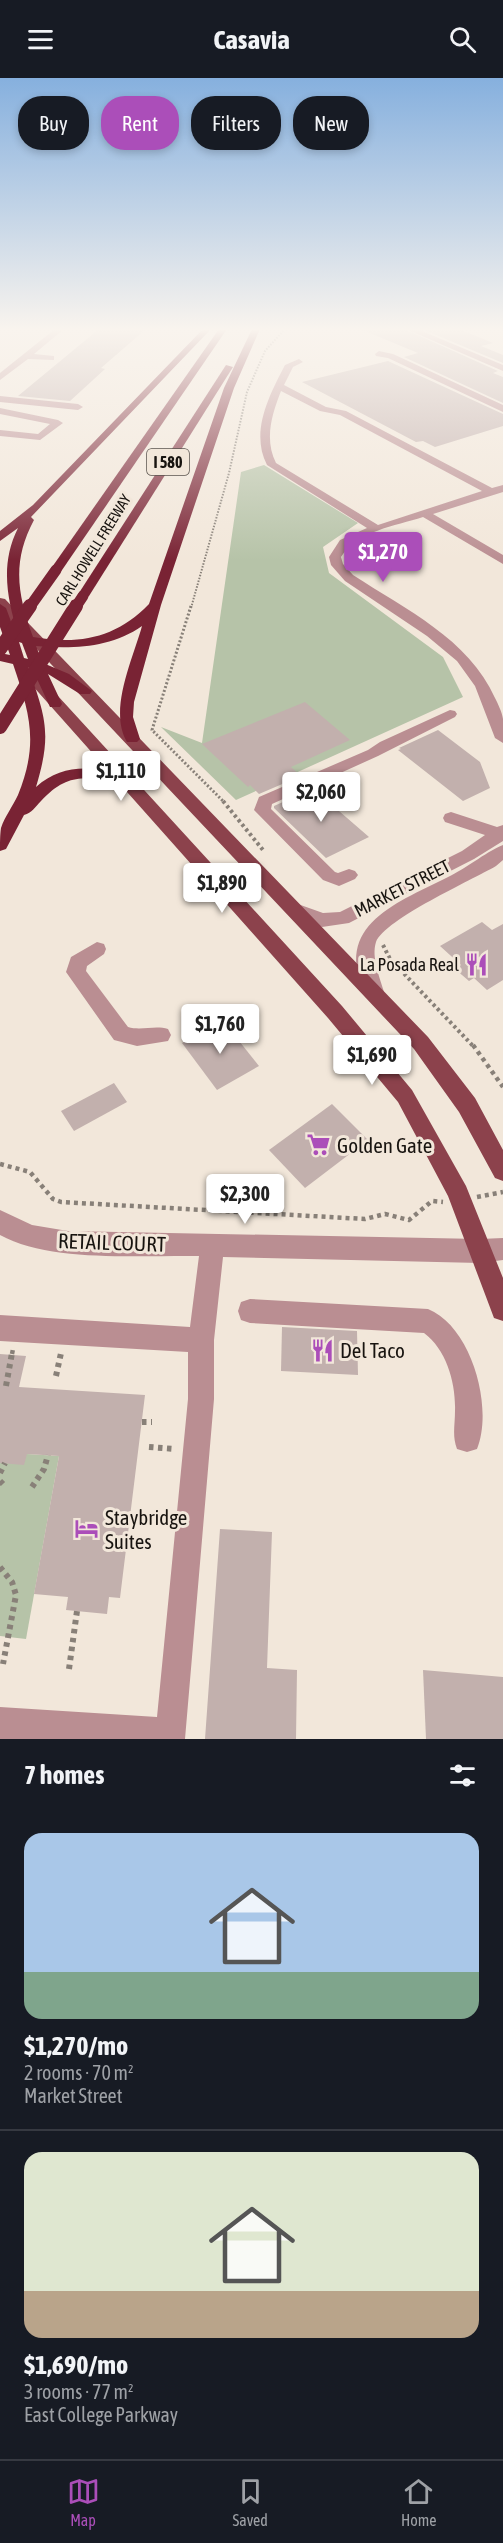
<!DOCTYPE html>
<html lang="en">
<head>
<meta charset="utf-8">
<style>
	body { margin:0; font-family:"Asap Condensed",sans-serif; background:#20242c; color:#f1f3f6; height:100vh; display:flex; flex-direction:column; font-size:22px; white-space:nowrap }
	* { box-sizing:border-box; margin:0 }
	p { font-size:20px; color:#9ea1a6 }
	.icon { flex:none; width:33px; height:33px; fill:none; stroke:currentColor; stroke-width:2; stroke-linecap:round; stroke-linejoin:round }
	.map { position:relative; height:1661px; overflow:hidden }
	.details { display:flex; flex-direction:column; background:#171b24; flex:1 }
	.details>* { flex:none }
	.banner { position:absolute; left:18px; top:18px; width:468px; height:54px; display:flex; gap:12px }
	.price { position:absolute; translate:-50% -51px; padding:0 14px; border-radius:6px; background:#fff; color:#222; font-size:20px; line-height:39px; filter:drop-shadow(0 2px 3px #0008) }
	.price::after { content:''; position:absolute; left:50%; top:36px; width:18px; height:14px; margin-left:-9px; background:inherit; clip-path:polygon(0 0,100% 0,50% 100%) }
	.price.active { background:#ab4eb9; color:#fff }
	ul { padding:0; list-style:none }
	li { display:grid; align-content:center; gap:12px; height:318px; padding:0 24px }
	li+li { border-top:2px solid #363941 }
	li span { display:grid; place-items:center; height:186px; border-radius:18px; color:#555 }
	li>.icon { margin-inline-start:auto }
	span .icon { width:108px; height:108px; fill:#fffc; stroke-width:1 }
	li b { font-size:26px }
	h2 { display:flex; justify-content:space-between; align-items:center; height:72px; padding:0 24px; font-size:26px }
	.chip { padding:0 21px; border-radius:24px; background:#171b24; box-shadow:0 3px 9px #0003; font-size:21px; line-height:54px }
	.chip.active { background:#ab4eb9; color:#fff }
	header { display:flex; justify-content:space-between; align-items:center; height:78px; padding:0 24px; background:#171b24; font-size:27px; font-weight:700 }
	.tabs { display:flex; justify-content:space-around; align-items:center; height:84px; border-top:2px solid #363941; background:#171b24; font-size:16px; color:#9ea1a6 }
	.tabs a { display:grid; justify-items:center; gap:3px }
	.tabs .active { color:#ab4eb9 }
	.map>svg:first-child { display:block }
</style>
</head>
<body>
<header><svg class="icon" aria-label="menu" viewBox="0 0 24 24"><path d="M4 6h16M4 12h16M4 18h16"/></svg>Casavia<svg class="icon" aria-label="search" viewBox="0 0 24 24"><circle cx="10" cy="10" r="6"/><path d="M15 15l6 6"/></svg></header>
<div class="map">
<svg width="503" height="1661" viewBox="0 0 503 1661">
	<rect width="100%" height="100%" fill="#f2e7da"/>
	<g fill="#b6c3a8">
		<path d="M264 387 358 445 323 469 329 495 443 579 463 619 236 722 161 649 202 665 241 394Z"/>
		<path d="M27 1376 59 1378 26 1561 0 1558V1385Z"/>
	</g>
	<g fill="#c2b0ad">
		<path d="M99 251H146L101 290 105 291 70 323 18 318Z"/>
		<path d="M360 251H404L498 293 493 295 503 299V325L404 279 418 275Z"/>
		<path d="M422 251H459L493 265 481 268 503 277V285Z"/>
		<path d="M388 283 503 336V348L435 369 423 363 416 364 302 304Z"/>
		<path d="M305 624 350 662 291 689 301 698 259 716 250 707 248 709 202 666Z"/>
		<path d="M438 652 480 684 490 710 463 723 398 672 401 671 399 670Z"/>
		<path d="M314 710 339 733 369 759 326 780 274 730V728Z"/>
		<path d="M482 844 492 852 503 846V902L487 912 474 900 469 903 455 891 461 887 440 868Z"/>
		<path d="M224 944 259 988 217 1012 182 965Z"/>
		<path d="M114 1005 127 1024 74 1053 61 1033Z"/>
		<path d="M332 1026 368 1062 305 1110 269 1072Z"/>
		<path d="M282 1249 357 1253 358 1297 281 1293Z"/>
		<path d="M0 1276 26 1278 19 1309 145 1317 120 1520 109 1519 107 1536 66 1532 68 1519 34 1516 59 1378 27 1376 24 1387 0 1385Z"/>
		<path d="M220 1451 272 1454 267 1590 297 1592 296 1661H205Z"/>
		<path d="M423 1592 503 1599V1661H426Z"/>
	</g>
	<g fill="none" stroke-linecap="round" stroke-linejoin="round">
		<path stroke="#888078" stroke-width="2" stroke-dasharray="1.5 1.5" stroke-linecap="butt" d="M191 530 229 395 247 314 265 273 285 251"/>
		<path stroke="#888078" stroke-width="3" stroke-dasharray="2 2" stroke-linecap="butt" d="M191 528 152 652 224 724"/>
		<g stroke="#888078" stroke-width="4" stroke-dasharray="3 3" stroke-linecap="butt">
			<path d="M223 723 263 772"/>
			<path d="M383 867 390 881 474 969"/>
		</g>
		<g stroke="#888078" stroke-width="4.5" stroke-dasharray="4 4" stroke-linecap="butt">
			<path d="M473 967 503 1009"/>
			<path d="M0 1086 30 1094 53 1121 61 1124 365 1141 385 1136 409 1142 432 1123 443 1124"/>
			<path d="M477 1119 503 1114"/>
			<path d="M12 1276 13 1271"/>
		</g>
		<g stroke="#888078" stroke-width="6" stroke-dasharray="4.5 4.5" stroke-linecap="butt">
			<path d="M56 1298 61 1275"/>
			<path d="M6 1308 12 1275"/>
			<path d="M142 1344H152"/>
			<path d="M149 1369 175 1371"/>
			<path d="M0 1395 5 1385"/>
			<path d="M0 1403 3 1406"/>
			<path d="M32 1409 44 1391 48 1377"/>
			<path d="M0 1489 12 1504 16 1517 3 1586"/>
			<path d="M69 1591 77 1533"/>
		</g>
		<g fill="#ba8e92" fill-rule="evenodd">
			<path d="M55 251H64L34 276 54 278V282L28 281 0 302V295Z"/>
			<path d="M406 251H417L503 287V293Z"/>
			<path d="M379 273 393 276 503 327V334L388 280 376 278 375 276Z"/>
			<path d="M299 281 303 284 293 289 284 307 326 329 346 333 492 410 503 407V414L433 436 503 477V486L423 439C395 448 357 453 341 479L343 486 353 497C405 531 469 561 495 620 498 626 502 634 503 641 503 649 503 657 503 665L495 660 475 608 457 583 427 558 345 503 331 487 329 479 340 462 367 450 267 387C250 354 269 318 285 287ZM281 313 320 333 340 337 482 413 378 447 276 385C264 361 272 336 281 313Z"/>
			<path d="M0 318 78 326 83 329 78 332 0 324Z"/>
			<path d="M0 330 58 342 63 345 40 362 0 358V352L38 356 50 346 0 336Z"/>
			<path d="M450 632 455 633 457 636 455 639 378 678 272 726 271 731 335 794 338 795 349 791 355 793 358 797 355 801 339 808 323 802 254 732 259 719 368 672 380 664Z"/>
			<path d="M451 734 497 749 503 747V763L474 781 349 845 322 849 289 837 286 832 289 827 295 825 323 835 340 834 462 773 485 757 445 744 443 740 445 736Z"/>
			<path d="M503 767V782L496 788C472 802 385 841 376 864 371 879 380 900 384 914L381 919 374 922 367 919C329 846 400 824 452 797 466 790 491 771 503 767Z"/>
			<path d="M97 864 104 866 106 871 104 876 87 888 86 893 128 949C141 953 155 947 168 951L171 957 168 963 137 968 114 962 66 894 71 879Z"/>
			<path d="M0 1132 32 1147 68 1153 480 1161 503 1160V1182L480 1185 223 1179 214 1262V1321L185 1661H0V1629L157 1639 188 1321V1274L0 1263V1237L190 1249 199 1178C141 1177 51 1185 0 1157Z"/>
			<path d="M250 1221 428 1231C471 1248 494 1329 477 1371L467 1374 457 1371C452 1358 455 1347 455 1333 456 1306 447 1272 424 1255L250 1245 241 1242 238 1233 241 1224Z"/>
		</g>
		<g fill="#8c424c" fill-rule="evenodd">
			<path d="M0 520 5 521 428 959 475 1020 503 1072V1103L495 1100 459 1034 414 971 0 532Z"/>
			<path d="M20 581 25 582 342 928 412 1012 466 1108 503 1200V1243L494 1240 448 1118 398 1024 328 940 15 588 13 585 15 582Z"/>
		</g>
		<g fill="#792334" fill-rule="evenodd">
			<path d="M203 251H211L31 439 34 442C12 483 17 516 33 559 80 567 116 560 149 526L224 310 252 251H260L234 310 161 527 134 624 133 639 140 661 137 664H127C108 632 133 581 142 548 111 570 73 571 36 568L43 585 69 596 92 613 90 616H80L48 596 62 626 60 629H50L32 590 28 589C46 640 52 656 36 709 60 688 88 687 117 696 124 698 130 699 134 704L126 709C89 699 70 692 41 723 35 729 32 735 24 737L6 771 0 773C0 766 0 756 1 750 5 738 13 728 18 717 39 665 30 636 13 586L0 583V575L10 577 0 549V526L6 530 16 557 18 556C7 520 0 486 18 450L0 463V453L33 427ZM19 564 22 565 28 581 24 580Z"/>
			<path d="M219 251H227L60 495H52L50 492Z"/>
			<path d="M226 287 233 289 89 518 83 522 79 521 77 518Z"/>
		</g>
		<g stroke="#792334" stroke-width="11">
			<path d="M29 530 56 492"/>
			<path d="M75 530 83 518"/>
		</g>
		<g stroke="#792334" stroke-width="14">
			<path d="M0 571 30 528"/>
			<path d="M0 649 76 528"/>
		</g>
	</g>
	<linearGradient id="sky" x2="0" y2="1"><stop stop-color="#86b0de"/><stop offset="0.52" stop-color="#f9f4ee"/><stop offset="1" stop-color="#f9f4ee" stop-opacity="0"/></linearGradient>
	<rect width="503" height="483" fill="url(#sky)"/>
	<defs>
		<symbol id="restaurant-bare" viewBox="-9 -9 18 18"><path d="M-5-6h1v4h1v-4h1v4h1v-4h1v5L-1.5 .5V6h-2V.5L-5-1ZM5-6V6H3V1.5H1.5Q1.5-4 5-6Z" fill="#ab4eb9" stroke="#f2e7da" stroke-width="2.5" paint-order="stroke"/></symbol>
		<symbol id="supermarket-bare" viewBox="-9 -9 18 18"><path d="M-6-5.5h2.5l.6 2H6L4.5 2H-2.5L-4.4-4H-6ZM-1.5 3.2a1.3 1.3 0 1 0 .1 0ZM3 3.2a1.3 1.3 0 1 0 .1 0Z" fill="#ab4eb9" stroke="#f2e7da" stroke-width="2.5" paint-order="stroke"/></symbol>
		<symbol id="hotel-bare" viewBox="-9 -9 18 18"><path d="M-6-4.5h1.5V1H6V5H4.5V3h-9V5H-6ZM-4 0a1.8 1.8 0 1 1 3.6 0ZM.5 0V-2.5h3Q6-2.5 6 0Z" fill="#ab4eb9" stroke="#f2e7da" stroke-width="2.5" paint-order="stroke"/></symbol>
	</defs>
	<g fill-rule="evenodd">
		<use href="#restaurant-bare" x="460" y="870" width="33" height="33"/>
		<use href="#supermarket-bare" x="302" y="1050" width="33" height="33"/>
		<use href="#restaurant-bare" x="306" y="1256" width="33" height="33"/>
		<use href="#hotel-bare" x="70" y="1434" width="33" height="33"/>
	</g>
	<g text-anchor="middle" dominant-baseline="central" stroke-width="6" stroke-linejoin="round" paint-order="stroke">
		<g font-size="15" fill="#181410" stroke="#f2e7da">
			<text transform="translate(93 472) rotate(-58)">CARL HOWELL FREEWAY</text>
		</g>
		<rect fill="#f2e7da" stroke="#59534d" stroke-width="1.5" x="147" y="371" width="42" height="26" rx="4.5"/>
		<g font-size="16" font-weight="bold" fill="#181410">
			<text x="168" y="384">I 580</text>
		</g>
		<g font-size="18" fill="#181410" stroke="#f2e7da">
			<text transform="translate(402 810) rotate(-27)">MARKET STREET</text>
		</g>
		<g font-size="18" fill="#181410" stroke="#f2e7da" text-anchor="end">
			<text x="459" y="886">La Posada Real</text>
		</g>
		<g font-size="21" fill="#181410" stroke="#f2e7da" text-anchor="start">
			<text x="337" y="1067">Golden Gate</text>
			<text x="340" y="1272">Del Taco</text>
			<text x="105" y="1439">Staybridge<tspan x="105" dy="24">Suites</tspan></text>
		</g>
		<g font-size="21" fill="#181410" stroke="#f2e7da">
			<text transform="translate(112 1164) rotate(2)">RETAIL COURT</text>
		</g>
	</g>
</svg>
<b class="price active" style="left:383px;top:505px">$1,270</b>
<b class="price" style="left:121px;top:724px">$1,110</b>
<b class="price" style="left:321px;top:745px">$2,060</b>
<b class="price" style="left:222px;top:836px">$1,890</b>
<b class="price" style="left:220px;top:977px">$1,760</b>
<b class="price" style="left:372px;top:1008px">$1,690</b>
<b class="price" style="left:245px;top:1147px">$2,300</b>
<div class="banner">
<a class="chip">Buy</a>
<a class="chip active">Rent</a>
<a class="chip">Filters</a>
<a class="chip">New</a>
</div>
</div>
<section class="details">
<h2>7 homes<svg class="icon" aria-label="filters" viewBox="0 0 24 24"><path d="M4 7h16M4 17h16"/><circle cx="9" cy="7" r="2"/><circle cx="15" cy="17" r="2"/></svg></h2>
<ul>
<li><span style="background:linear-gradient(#a9c7e8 75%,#7fa58c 0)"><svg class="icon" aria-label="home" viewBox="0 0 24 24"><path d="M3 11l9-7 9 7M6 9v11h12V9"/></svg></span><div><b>$1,270/mo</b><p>2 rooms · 70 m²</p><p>Market Street</p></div></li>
<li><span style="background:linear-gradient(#dfe7d0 75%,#b9a48a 0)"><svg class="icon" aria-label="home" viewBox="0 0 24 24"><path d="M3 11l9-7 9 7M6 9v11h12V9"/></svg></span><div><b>$1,690/mo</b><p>3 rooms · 77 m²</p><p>East College Parkway</p></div></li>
</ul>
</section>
<nav class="tabs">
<a class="active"><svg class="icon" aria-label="map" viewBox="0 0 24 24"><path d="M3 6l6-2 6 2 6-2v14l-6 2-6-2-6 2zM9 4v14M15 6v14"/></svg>Map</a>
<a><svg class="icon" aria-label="saved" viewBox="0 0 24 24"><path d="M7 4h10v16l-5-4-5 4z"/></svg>Saved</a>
<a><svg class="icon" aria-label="home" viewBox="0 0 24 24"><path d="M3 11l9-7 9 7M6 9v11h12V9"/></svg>Home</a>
</nav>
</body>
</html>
